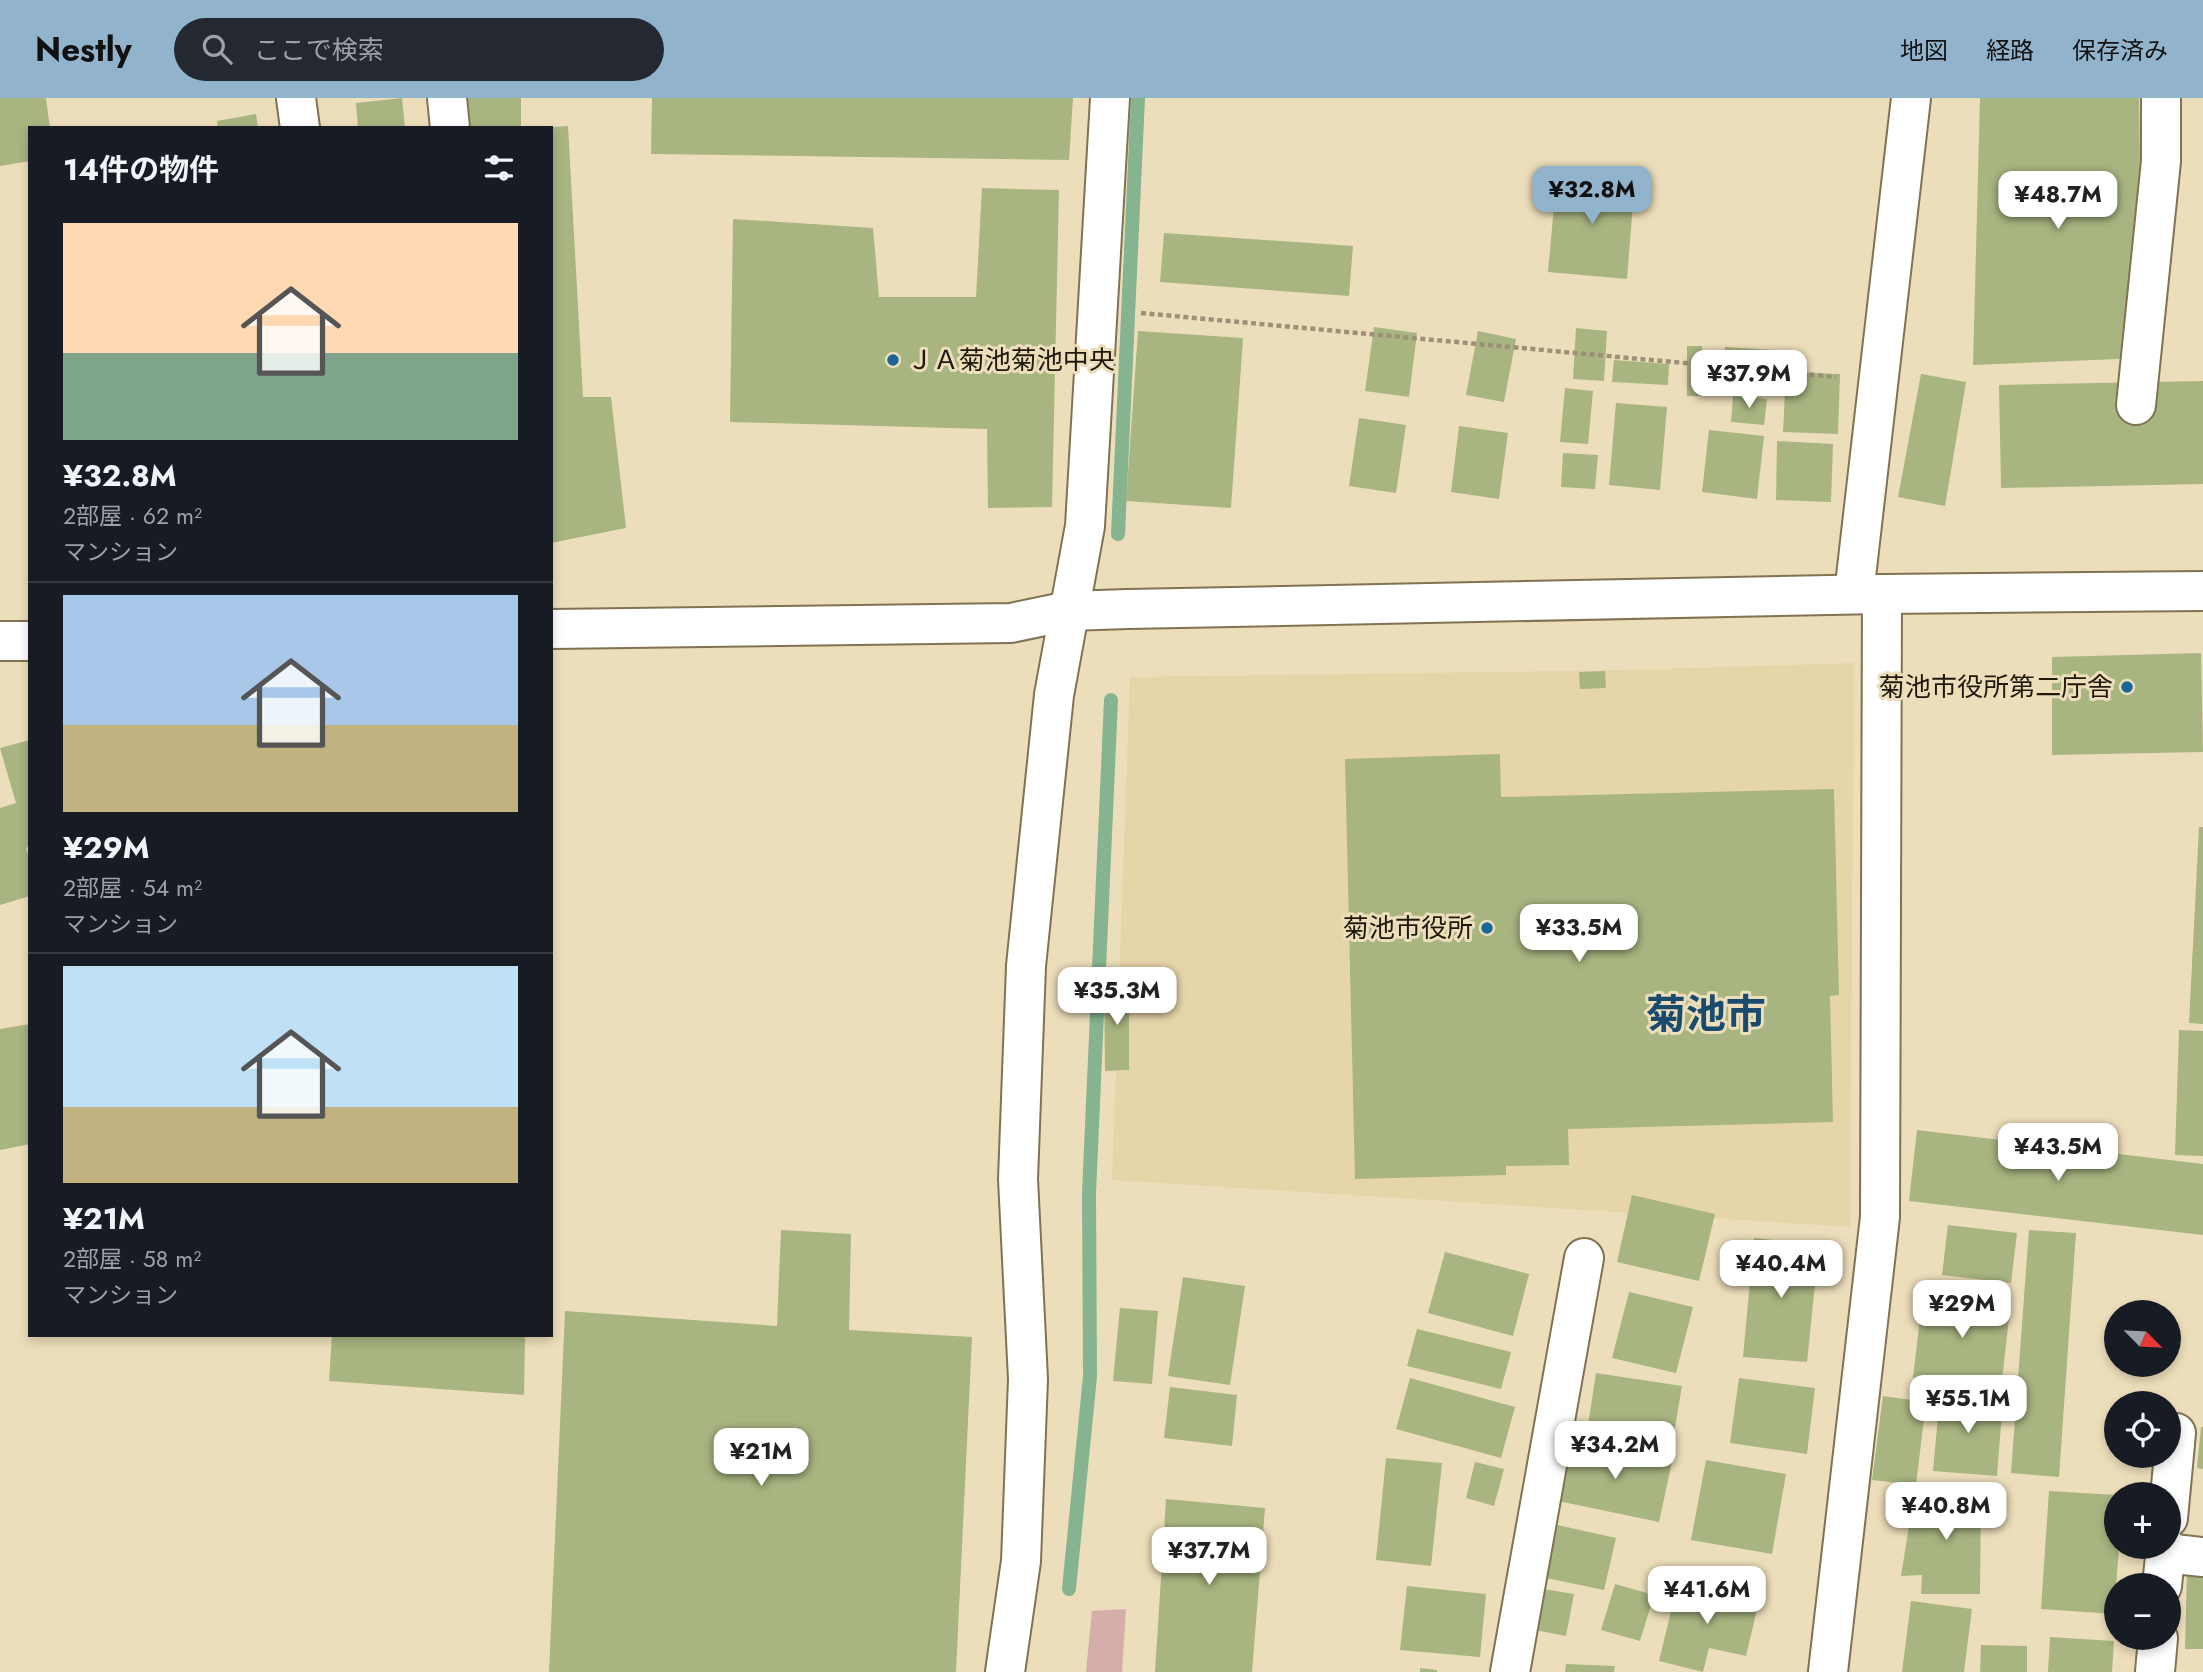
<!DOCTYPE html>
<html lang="ja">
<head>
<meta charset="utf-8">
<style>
	body { margin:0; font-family:Jost,"Noto Sans JP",sans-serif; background:#242831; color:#f1f3f6; height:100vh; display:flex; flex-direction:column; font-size:26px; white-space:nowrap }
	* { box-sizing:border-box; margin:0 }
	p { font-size:23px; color:#9ea1a6 }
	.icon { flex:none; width:38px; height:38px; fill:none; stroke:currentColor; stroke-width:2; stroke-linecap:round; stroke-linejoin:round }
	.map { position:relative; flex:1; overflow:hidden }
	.side { position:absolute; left:28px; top:28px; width:525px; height:1211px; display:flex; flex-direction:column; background:#171b24; border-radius:0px; box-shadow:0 4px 10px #0003 }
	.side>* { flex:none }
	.needle { width:46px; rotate:114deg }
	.buttons { position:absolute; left:2104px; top:1202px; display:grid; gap:14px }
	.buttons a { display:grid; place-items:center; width:77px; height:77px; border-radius:50%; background:#171b24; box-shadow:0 4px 10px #0003; font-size:35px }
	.price { position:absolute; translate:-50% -60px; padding:0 16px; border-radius:14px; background:#fff; color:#222; font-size:23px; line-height:46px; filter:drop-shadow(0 2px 4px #0008) }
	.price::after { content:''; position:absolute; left:50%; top:42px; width:21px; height:16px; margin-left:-10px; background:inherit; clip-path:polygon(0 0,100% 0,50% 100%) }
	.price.on { background:#91b4cc; color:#111 }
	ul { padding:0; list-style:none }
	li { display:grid; align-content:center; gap:14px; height:371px; padding:0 35px }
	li+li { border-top:2px solid #363941 }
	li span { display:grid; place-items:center; height:217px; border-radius:0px; color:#555 }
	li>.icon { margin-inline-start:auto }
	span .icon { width:126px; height:126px; fill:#fffc; stroke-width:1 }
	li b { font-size:30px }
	h2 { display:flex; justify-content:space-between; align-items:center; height:84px; padding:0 35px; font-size:30px }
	header { display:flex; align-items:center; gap:42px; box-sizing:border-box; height:98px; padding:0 35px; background:#91b4cc; color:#111 }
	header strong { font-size:33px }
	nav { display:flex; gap:38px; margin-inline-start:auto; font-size:24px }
	.search { width:490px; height:63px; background:#242831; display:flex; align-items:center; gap:18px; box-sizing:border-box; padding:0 24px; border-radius:38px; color:#9ea1a6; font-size:26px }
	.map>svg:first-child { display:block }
</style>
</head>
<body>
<header>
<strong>Nestly</strong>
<div class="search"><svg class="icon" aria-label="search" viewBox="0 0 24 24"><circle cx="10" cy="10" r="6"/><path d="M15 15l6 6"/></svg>ここで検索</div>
<nav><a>地図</a><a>経路</a><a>保存済み</a></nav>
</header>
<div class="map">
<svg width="2203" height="1574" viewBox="0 0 2203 1574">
	<rect width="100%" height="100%" fill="#eddebb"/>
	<path fill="#e7d5aa" d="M1854 565 1850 1129 1112 1082 1130 579 1625 572Z"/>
	<path fill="#d5aea9" d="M1126 1511 1122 1574H1086L1092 1513Z"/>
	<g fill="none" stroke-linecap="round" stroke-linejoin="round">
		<g stroke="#85b48f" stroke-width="14">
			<path d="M1118 436 1138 0"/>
			<path d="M1069 1491 1090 1278 1089 1095 1111 602"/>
		</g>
	</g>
	<g fill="#a8b580">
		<path d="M0 0H46L50 30H30V63L0 68Z"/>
		<path d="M402 0 405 30H358L356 5Z"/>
		<rect x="462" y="0" width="59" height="30"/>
		<path d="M652 0H1073L1069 62 651 56Z"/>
		<path d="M1980 0H2139L2143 260 1973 267Z"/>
		<path d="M256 16 258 30H218L217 23Z"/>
		<path d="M568 28 583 299H611L626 430 551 445V29Z"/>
		<path d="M1557 75 1635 81 1627 181 1548 174Z"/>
		<path d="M982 90 1059 92 1052 409 988 410 987 331 730 324 733 121 873 130 879 199H976Z"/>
		<path d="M1164 135 1353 148 1349 198 1160 184Z"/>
		<path d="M1374 229 1417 235 1409 299 1365 293Z"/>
		<path d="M1576 230 1607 233 1604 283 1573 281Z"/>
		<path d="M1138 233 1243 240 1231 410 1126 403Z"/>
		<path d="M1478 233 1516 241 1504 304 1466 297Z"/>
		<rect x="1687" y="248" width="15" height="50"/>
		<path d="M1725 249 1774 252 1771 292 1723 289Z"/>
		<path d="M1614 262 1669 266 1668 287 1612 284Z"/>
		<path d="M1786 274 1840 276 1838 336 1783 334Z"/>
		<path d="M1921 276 1966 284 1945 408 1898 399Z"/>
		<path d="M2203 283V386L2001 390 1999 287Z"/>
		<path d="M1565 290 1593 293 1588 346 1560 344Z"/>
		<path d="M1733 298 1767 301 1764 327 1731 324Z"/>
		<path d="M1616 305 1667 309 1660 392 1609 387Z"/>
		<path d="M1359 320 1406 327 1396 395 1349 388Z"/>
		<path d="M1459 328 1508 335 1499 401 1451 394Z"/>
		<path d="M1709 332 1764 338 1757 401 1702 394Z"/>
		<path d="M1777 343 1833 346 1831 404 1776 402Z"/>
		<path d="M1563 355 1598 357 1595 391 1561 389Z"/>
		<path d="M2201 555 2203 654 2052 657V559Z"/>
		<path d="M1605 573 1606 590 1580 591 1579 574Z"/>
		<path d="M30 642V748L26 750 30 763V798L0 807V710L16 705 0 650Z"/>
		<path d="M1500 656 1501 699 1834 691 1839 897 1830 898 1833 1024 1568 1031 1569 1067 1506 1068V1077L1355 1081 1345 661Z"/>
		<path d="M2199 729H2203V926L2189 925Z"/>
		<path d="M1104 886H1129V972L1105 973Z"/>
		<path d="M30 926V1046L0 1052V931Z"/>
		<path d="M2179 932 2203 933V1058L2175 1057Z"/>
		<path d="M1917 1032 2203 1066V1137L1909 1103Z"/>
		<path d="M1632 1097 1715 1116 1699 1183 1617 1164Z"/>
		<path d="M1948 1127 2017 1135 2011 1185 1942 1177Z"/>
		<path d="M781 1132 851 1136 849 1232 972 1239 956 1574H549L565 1213 777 1228Z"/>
		<path d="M2029 1132 2076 1135 2059 1379 2011 1375Z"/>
		<path d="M1754 1140 1819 1147 1807 1264 1743 1259Z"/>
		<path d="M1445 1154 1529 1176 1513 1238 1428 1215Z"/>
		<path d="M1183 1179 1245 1188 1230 1287 1168 1278Z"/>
		<path d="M1629 1194 1693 1209 1676 1275 1612 1260Z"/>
		<path d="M1923 1194 2011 1203 2001 1290 1913 1280Z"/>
		<path d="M1120 1210 1158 1213 1152 1286 1113 1283Z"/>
		<path d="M1417 1231 1511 1254 1501 1291 1407 1268Z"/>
		<path d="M332 1237H525L524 1297 329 1283Z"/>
		<path d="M1596 1275 1682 1288 1672 1347 1587 1334Z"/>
		<path d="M1410 1280 1515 1309 1501 1360 1396 1331Z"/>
		<path d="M1739 1280 1815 1290 1807 1356 1730 1345Z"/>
		<path d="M1170 1289 1237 1297 1232 1348 1164 1340Z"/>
		<path d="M1940 1296 2003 1301 1997 1378 1933 1373Z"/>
		<path d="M1883 1298 1926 1304 1916 1387 1872 1382Z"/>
		<path d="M2201 1329H2203V1371L2197 1370Z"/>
		<path d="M1571 1343 1672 1364 1659 1424 1558 1403Z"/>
		<path d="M1386 1360 1442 1365 1431 1468 1376 1462Z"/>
		<path d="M1706 1362 1786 1376 1772 1456 1691 1442Z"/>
		<path d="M1475 1364 1504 1371 1494 1408 1466 1400Z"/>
		<path d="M1932 1388 1981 1390 1980 1496H1921L1922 1477 1901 1478 1913 1403 1929 1405Z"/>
		<path d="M2049 1393 2116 1397V1449H2119L2114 1516 2041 1511Z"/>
		<path d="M1166 1401 1265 1410 1252 1574H1155Z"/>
		<path d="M1553 1426 1616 1440 1604 1492 1541 1479Z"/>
		<path d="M2187 1470H2203V1551H2185Z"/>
		<path d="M1678 1484 1759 1503 1746 1558 1709 1550 1703 1574 1659 1563Z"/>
		<path d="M1615 1486 1654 1497 1640 1543 1601 1532Z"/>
		<path d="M1407 1488 1486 1496 1480 1559 1400 1552Z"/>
		<path d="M1538 1490 1574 1496 1566 1538 1530 1531Z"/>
		<path d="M1911 1503 1972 1511 1964 1574H1902Z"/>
		<path d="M2050 1539 2114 1543 2112 1574H2048Z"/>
		<path d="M1981 1547 2027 1548V1574H1980Z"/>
		<path d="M1566 1566 1615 1568 1614 1574H1565Z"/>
		<path d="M1420 1570 1437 1572V1574H1420Z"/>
	</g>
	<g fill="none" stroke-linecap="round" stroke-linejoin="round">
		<defs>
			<g id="minor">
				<path d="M296 0 300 30"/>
				<path d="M447 0 450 30"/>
				<path d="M2136 307 2161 63V0"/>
				<path d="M1854 496 1911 0"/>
				<path d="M551 531 1011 525 1068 513 1128 511 1882 496 2203 493"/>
				<path d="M0 543H30"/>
				<path d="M2168 1420 2176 1335"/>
				<path d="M2165 1455 2203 1459"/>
				<path d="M2162 1488 2166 1449"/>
				<path d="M1005 1574 1021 1463 1028 1281 1018 1081 1026 868 1054 597 1085 428 1110 0"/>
				<path d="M1510 1574 1584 1160"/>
				<path d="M1828 1574 1880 1119 1882 496"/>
				<path d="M2155 1574 2158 1540"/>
			</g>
		</defs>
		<use href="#minor" stroke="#807352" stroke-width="42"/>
		<path stroke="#9c9177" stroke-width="4.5" stroke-dasharray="5 3.5" stroke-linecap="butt" d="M1141 215 1836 279"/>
		<use href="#minor" stroke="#fff" stroke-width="38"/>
	</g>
	<g fill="#1b6699" stroke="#eddebb" stroke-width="2.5">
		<circle cx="893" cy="262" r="7"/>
		<circle cx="2127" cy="589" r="7"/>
		<circle cx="1487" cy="830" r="7"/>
	</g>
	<g text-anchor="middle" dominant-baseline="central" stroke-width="6" stroke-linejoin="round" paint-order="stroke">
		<g font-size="26" fill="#1e190c" stroke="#eddebb" text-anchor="end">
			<text x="907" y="262" text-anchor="start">ＪＡ菊池菊池中央</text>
			<text x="2113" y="589">菊池市役所第二庁舎</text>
			<text x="1473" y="830">菊池市役所</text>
		</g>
		<g font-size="40" font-weight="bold" fill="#194b6e" stroke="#eddebb">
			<text x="1706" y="916">菊池市</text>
		</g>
	</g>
</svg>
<div class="buttons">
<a><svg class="needle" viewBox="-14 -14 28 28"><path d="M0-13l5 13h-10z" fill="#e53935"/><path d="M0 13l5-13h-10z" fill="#9ea1a6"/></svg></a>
<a><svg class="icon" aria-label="locate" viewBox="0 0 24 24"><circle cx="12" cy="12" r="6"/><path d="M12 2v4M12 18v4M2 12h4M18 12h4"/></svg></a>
<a>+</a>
<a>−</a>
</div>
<b class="price on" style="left:1592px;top:128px">¥32.8M</b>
<b class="price" style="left:2058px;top:133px">¥48.7M</b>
<b class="price" style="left:1749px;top:312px">¥37.9M</b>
<b class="price" style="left:1579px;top:866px">¥33.5M</b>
<b class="price" style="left:1117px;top:929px">¥35.3M</b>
<b class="price" style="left:2058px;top:1085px">¥43.5M</b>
<b class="price" style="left:1781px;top:1202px">¥40.4M</b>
<b class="price" style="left:1962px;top:1242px">¥29M</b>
<b class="price" style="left:1968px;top:1337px">¥55.1M</b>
<b class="price" style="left:1615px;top:1383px">¥34.2M</b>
<b class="price" style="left:761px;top:1390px">¥21M</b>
<b class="price" style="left:1946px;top:1444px">¥40.8M</b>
<b class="price" style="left:1209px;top:1489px">¥37.7M</b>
<b class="price" style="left:1707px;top:1528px">¥41.6M</b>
<section class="side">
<h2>14件の物件<svg class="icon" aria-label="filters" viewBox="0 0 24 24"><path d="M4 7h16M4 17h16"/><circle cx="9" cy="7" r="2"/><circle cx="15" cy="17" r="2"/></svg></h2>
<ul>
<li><span style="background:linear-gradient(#ffd9b3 60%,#7fa58c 0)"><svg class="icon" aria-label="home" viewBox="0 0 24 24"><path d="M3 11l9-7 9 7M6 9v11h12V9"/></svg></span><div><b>¥32.8M</b><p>2部屋 · 62 m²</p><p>マンション</p></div></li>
<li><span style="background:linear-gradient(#a9c7e8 60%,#c2b280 0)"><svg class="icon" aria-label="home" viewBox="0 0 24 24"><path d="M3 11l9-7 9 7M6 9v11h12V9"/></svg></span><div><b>¥29M</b><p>2部屋 · 54 m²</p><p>マンション</p></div></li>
<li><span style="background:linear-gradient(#bfe0f5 65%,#c2b280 0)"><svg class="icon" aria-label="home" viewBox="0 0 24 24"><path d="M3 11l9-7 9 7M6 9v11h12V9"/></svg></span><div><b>¥21M</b><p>2部屋 · 58 m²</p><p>マンション</p></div></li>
</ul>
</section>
</div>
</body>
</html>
